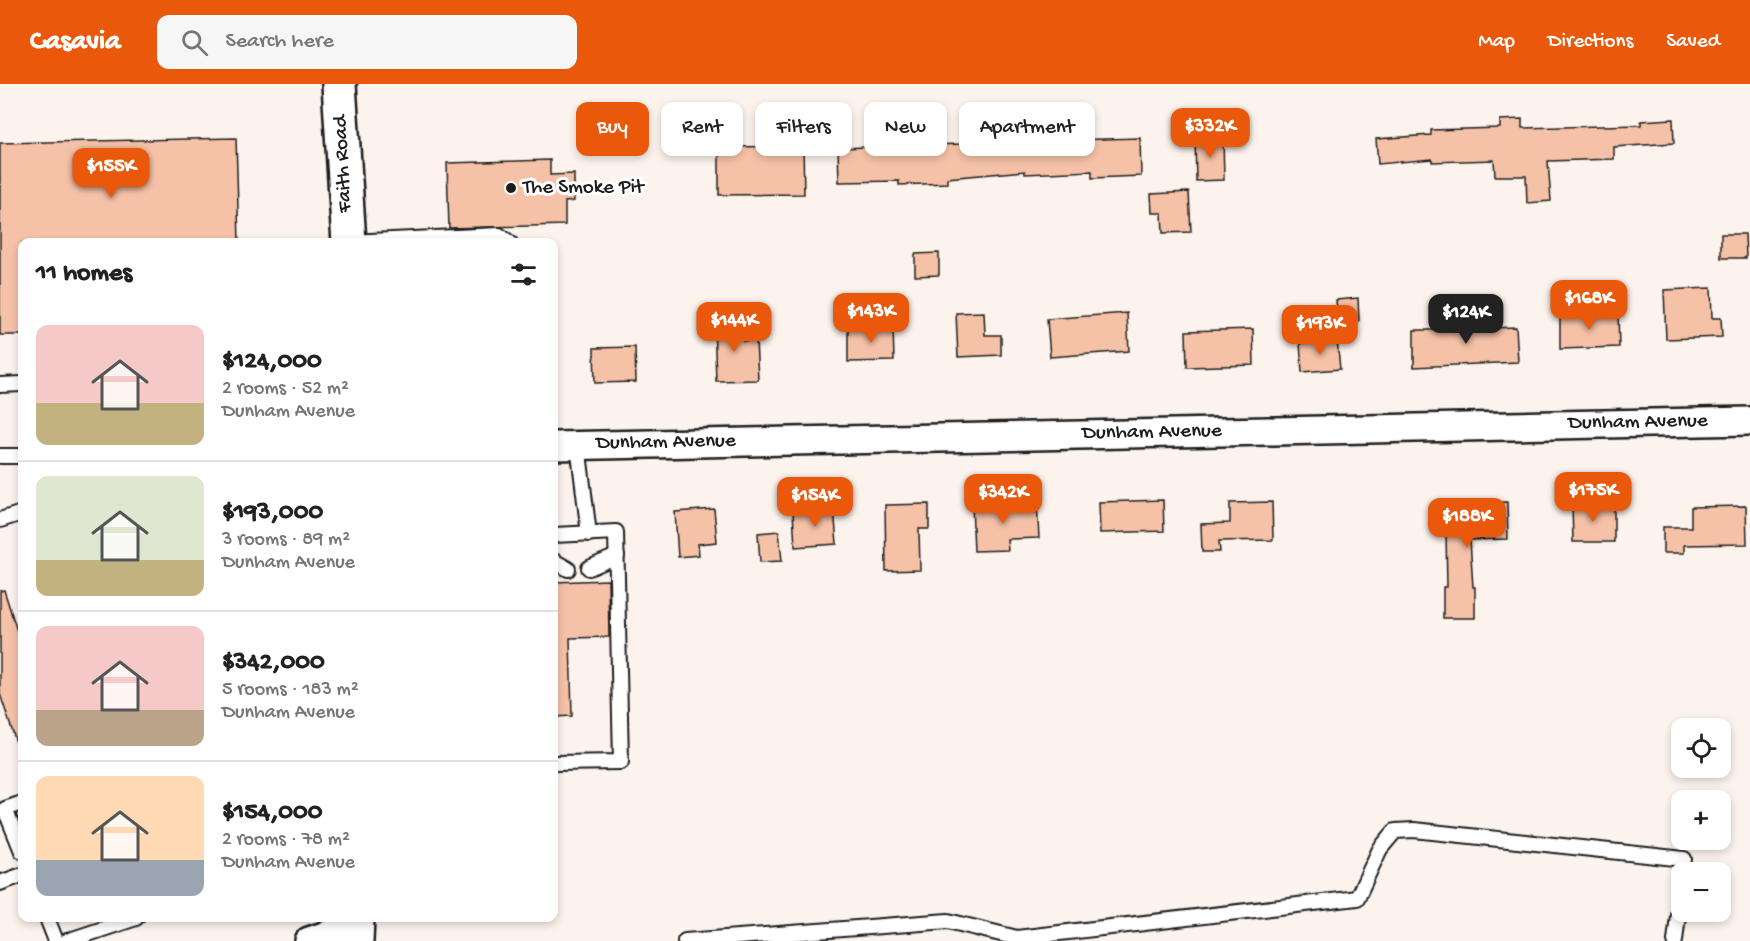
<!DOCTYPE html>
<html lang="en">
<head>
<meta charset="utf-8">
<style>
	body { margin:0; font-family:"Gochi Hand",sans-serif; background:#f6f6f6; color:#222; height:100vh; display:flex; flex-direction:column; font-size:22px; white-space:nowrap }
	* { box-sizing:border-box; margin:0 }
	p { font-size:20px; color:#767676 }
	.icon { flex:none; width:33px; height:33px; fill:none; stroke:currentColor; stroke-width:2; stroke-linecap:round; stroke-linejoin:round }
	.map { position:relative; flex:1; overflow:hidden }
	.sheet { position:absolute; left:18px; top:154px; width:540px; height:684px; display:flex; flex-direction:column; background:#fff; border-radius:12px; box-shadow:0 3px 9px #0003 }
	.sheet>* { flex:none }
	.guide { position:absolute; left:576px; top:18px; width:570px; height:54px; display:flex; gap:12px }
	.buttons { position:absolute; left:1671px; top:634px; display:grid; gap:12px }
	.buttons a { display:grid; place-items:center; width:60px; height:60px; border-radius:12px; background:#fff; box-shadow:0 3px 9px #0003; font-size:30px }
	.price { position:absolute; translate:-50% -51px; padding:0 14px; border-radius:12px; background:#ea580c; color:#fff; font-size:20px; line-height:39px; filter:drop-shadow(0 2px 3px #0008) }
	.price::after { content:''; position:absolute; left:50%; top:36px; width:18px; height:14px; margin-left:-9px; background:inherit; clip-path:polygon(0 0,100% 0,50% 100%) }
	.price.active { background:#222; color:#fff }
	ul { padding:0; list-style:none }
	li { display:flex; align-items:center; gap:18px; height:150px; padding:0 18px }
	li+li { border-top:2px solid #e0e0e0 }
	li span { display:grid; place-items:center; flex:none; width:168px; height:120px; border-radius:12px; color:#555 }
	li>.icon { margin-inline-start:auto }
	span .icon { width:72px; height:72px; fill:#fffc; stroke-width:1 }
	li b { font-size:26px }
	h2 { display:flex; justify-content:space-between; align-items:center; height:72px; padding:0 18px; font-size:26px }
	.chip { padding:0 21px; border-radius:12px; background:#fff; box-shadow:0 3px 9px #0003; font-size:21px; line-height:54px }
	.chip.active { background:#ea580c; color:#fff }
	header { display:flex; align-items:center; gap:36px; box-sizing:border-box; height:84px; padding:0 30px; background:#ea580c; color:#fff }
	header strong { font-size:28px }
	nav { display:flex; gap:33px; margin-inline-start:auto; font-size:21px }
	.search { width:420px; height:54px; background:#f6f6f6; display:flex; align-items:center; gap:15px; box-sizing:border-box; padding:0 21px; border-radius:12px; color:#767676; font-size:22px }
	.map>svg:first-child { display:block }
</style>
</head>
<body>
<header>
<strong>Casavia</strong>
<div class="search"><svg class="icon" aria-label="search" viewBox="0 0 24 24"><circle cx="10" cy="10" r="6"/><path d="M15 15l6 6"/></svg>Search here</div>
<nav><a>Map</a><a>Directions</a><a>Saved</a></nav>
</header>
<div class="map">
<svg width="1750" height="857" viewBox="0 0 1750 857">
	<rect width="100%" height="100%" fill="#fdf3ed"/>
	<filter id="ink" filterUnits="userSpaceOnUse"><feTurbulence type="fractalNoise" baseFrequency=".0167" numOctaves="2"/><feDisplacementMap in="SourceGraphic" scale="12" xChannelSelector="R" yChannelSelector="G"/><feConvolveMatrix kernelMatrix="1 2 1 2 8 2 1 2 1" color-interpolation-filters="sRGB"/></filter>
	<g filter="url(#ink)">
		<g fill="#f6c2a7" stroke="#1c1c1c" stroke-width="1.5">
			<path d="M1522 35V44L1641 41V37L1673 35 1674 59 1614 63V75L1548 77 1551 117 1527 119 1526 92H1495L1494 76 1432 78V75L1378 80 1376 55 1431 51V46L1500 44V36Z"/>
			<path d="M1068 52 1069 56 1140 54 1141 92 1092 94V87L1025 90V87L947 94V99L899 101V97L839 98 838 64 962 60V58L989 55Z"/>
			<path d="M1223 53 1224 96 1196 97 1195 54Z"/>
			<path d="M236 54 239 159H22V251H0V59Z"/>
			<path d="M803 62 804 110 719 111V63Z"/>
			<path d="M550 76V91L574 90V117L565 118V141L449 144 447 79Z"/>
			<path d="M1189 108 1191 148 1163 149 1162 129H1152L1151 110Z"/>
			<path d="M1721 150H1745L1746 174H1721Z"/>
			<path d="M939 169V191L915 192V170Z"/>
			<path d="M1711 204 1712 234H1721L1722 253 1666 255 1664 206Z"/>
			<path d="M1358 214 1359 238 1338 239 1336 216Z"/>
			<path d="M984 228 985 251H1001V271L958 273 956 229Z"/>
			<path d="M1127 229 1129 267 1050 273 1047 235Z"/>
			<path d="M1618 230 1619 263 1560 265V231Z"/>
			<path d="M1490 235 1491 244 1516 243 1518 278 1414 283V246H1447V238Z"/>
			<path d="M743 237V257L756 256 758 296 716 297 714 238Z"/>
			<path d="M893 242 894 277 848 278V243Z"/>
			<path d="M1253 245 1254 281 1187 283 1186 247Z"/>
			<path d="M1337 256 1340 285 1302 288 1300 259Z"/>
			<path d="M635 263 636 298 595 299 594 264Z"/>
			<path d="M1163 416 1164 447 1100 449 1099 418Z"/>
			<path d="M1272 418 1273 456 1219 457 1220 468H1202L1201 440 1230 439V419Z"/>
			<path d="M1507 418 1508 455 1470 456 1473 503H1475V534H1443V503H1447L1446 450 1440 451 1439 420Z"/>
			<path d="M1037 419 1039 454 1007 455 1008 466 974 467 972 421Z"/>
			<path d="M929 420V445H919L920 486 886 487 885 421Z"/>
			<path d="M1614 420V458H1573L1572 421Z"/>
			<path d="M1746 422 1747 460 1684 461V469H1663V443H1691V423Z"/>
			<path d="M834 424 837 460 795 463 793 427Z"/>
			<path d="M714 425 717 458 698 460 699 471 678 473 675 428Z"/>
			<path d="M779 447 782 477 760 478 758 449Z"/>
			<path d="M608 496 609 553 570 554 572 632 554 633V498Z"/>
			<path d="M4 506 19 553 22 552V667H19L0 610V507Z"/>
		</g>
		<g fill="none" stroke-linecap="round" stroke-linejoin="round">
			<defs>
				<g id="lane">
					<path d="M349 158 499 151 510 159"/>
					<path d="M0 301 22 300"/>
					<path d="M578 361 589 450"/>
					<path d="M0 372H22"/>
					<path d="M0 436 22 429"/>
					<path d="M554 451 616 448 621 678 554 679"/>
					<path d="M554 477 568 485"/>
					<path d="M589 484 617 472"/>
					<path d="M22 719 5 725 22 767"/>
					<path d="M0 799 22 791"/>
					<path d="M47 834 56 857"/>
					<path d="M67 857 136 834"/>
					<path d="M685 857 948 837 1017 854 1357 814 1380 765 1395 747 1414 746 1684 775 1682 789"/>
					<path d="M1675 857 1682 797"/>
				</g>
				<g id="street">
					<path d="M554 362 1750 337"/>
					<path d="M309 857 357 841"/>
				</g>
				<g id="secondary">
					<path d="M339 0 349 159"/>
					<path d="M356 857 357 834"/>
				</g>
			</defs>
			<use href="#lane" stroke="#1c1c1c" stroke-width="18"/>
			<use href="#street" stroke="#1c1c1c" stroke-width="32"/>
			<use href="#secondary" stroke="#1c1c1c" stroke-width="38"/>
			<use href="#lane" stroke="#fff" stroke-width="14"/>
			<use href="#street" stroke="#fff" stroke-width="27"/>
			<use href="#secondary" stroke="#fff" stroke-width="33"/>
		</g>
	</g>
	<circle fill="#1c1c1c" stroke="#fff" stroke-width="2" cx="511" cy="104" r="6"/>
	<g text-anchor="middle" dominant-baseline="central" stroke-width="6" stroke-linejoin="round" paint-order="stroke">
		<g font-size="21" fill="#1c1c1c" stroke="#fff">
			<text transform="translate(344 80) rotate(-93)">Faith Road</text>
			<text transform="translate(1638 339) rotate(-1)">Dunham Avenue</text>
			<text transform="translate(1152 349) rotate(-1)">Dunham Avenue</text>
			<text transform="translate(666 359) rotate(-1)">Dunham Avenue</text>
		</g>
		<g font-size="21" fill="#1c1c1c" stroke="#fff" text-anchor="start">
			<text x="523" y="104">The Smoke Pit</text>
		</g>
	</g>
</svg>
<div class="buttons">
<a><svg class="icon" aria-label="locate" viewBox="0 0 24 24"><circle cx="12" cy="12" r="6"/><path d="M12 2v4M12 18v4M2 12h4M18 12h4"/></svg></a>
<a>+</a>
<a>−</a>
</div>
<b class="price" style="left:1210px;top:75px">$332K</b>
<b class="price" style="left:111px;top:115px">$155K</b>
<b class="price" style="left:1589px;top:247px">$168K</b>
<b class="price" style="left:871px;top:260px">$143K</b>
<b class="price active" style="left:1466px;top:261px">$124K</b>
<b class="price" style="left:734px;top:269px">$144K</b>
<b class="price" style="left:1320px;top:272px">$193K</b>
<b class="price" style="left:1593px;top:439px">$175K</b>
<b class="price" style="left:1003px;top:441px">$342K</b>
<b class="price" style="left:815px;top:444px">$154K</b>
<b class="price" style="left:1467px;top:465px">$188K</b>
<div class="guide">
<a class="chip active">Buy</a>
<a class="chip">Rent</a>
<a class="chip">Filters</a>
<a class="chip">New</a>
<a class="chip">Apartment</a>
</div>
<section class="sheet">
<h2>11 homes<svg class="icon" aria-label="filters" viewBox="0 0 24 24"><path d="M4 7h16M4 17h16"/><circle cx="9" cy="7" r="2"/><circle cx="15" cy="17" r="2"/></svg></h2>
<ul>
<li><span style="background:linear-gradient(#f6c9c9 65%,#c2b280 0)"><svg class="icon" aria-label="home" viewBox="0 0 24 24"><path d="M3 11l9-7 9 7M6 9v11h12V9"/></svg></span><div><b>$124,000</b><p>2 rooms · 52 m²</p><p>Dunham Avenue</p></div></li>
<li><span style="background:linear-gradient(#dfe7d0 70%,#c2b280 0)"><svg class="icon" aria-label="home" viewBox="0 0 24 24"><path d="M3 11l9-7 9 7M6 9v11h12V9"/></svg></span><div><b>$193,000</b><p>3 rooms · 89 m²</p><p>Dunham Avenue</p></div></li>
<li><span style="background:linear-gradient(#f6c9c9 70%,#b9a48a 0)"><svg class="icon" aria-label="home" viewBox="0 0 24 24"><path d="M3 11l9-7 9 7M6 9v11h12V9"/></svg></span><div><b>$342,000</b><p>5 rooms · 183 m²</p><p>Dunham Avenue</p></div></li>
<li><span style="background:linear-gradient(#ffd9b3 70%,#9aa5b1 0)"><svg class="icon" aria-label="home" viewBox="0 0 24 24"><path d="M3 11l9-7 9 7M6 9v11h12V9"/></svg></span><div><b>$154,000</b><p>2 rooms · 78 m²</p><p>Dunham Avenue</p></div></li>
</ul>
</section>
</div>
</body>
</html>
